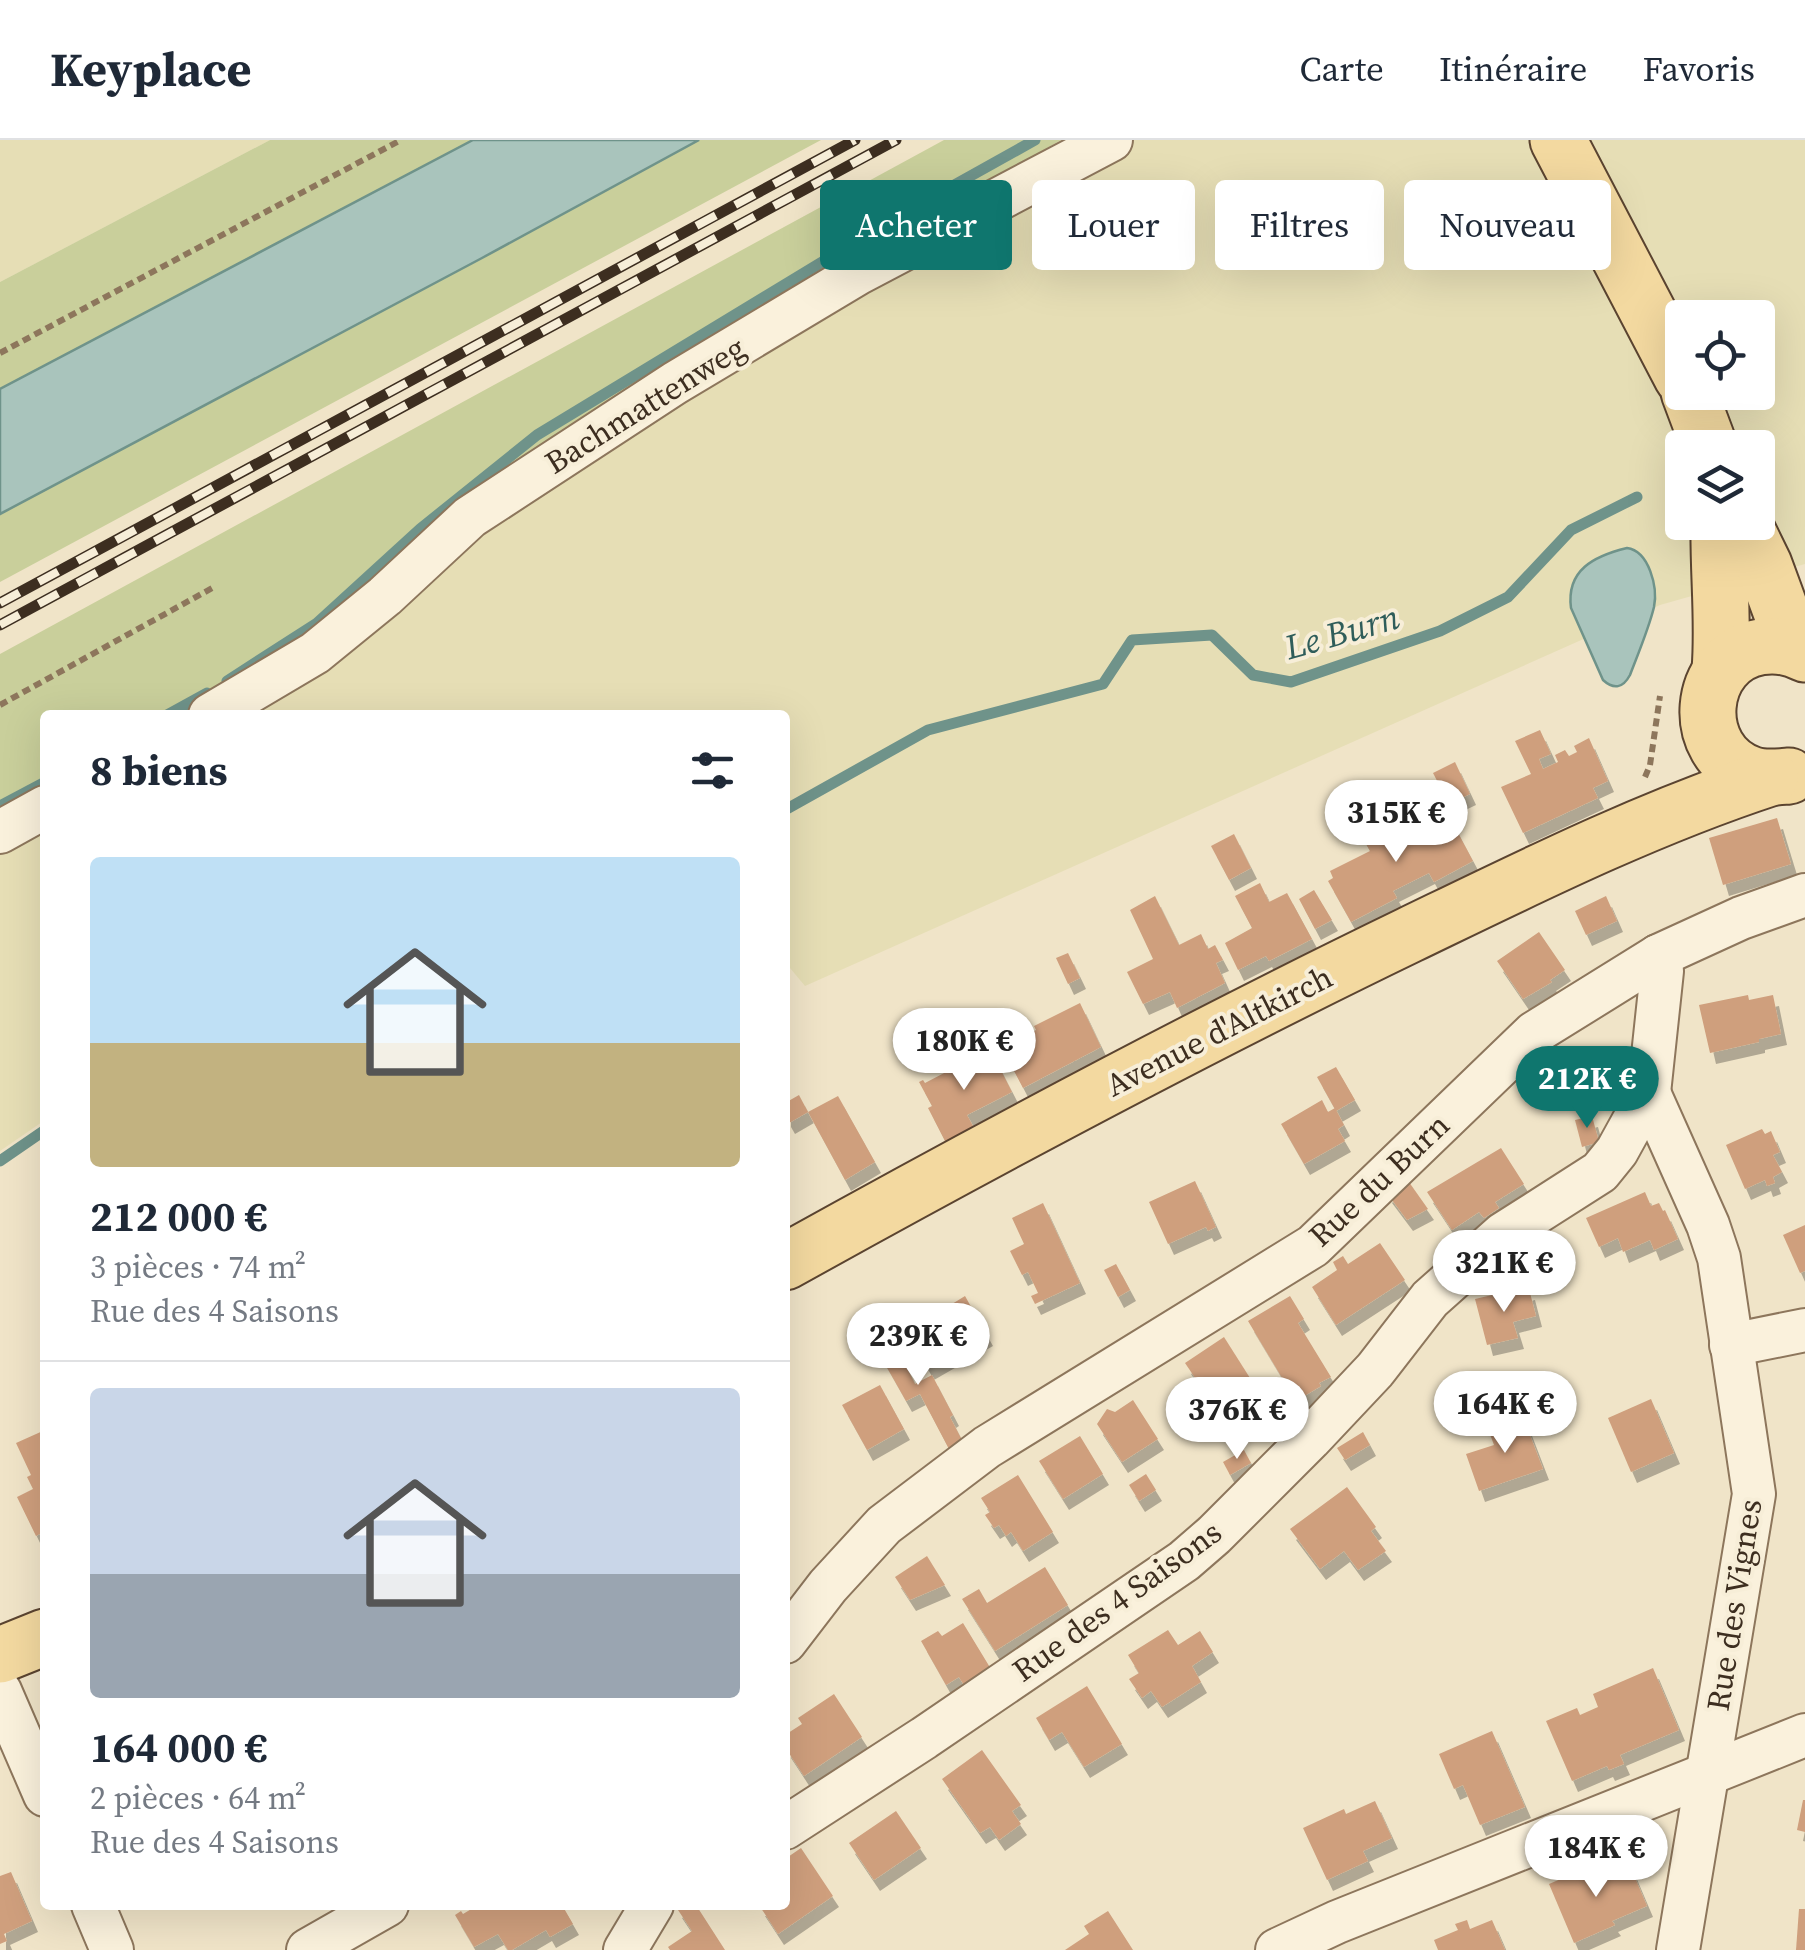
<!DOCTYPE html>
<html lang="fr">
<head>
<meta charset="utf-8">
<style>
	body { margin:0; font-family:"Source Serif 4",serif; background:#f6f6f7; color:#1f2937; height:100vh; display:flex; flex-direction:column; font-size:38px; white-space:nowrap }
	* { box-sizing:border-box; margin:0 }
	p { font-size:32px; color:#747a83 }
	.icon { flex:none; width:55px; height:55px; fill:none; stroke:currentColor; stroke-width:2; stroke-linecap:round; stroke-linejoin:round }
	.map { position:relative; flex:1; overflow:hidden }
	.sheet { position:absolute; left:40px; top:570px; width:750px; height:1200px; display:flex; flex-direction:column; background:#fff; border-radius:10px; box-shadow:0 10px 40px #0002 }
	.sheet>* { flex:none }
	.hud { position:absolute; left:820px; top:40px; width:835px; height:90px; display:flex; gap:20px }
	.tools { position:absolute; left:1665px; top:160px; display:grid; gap:20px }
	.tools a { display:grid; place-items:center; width:110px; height:110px; border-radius:10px; background:#fff; box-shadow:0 10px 40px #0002; font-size:50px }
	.price { position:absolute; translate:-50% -85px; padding:0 22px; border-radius:35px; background:#fff; color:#222; font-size:32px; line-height:65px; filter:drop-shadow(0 2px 5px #0008) }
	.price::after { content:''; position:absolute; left:50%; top:60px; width:30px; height:22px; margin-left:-15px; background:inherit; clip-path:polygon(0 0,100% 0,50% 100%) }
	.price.on { background:#0f766e; color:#fff }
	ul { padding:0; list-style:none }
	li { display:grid; align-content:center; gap:20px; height:530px; padding:0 50px }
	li+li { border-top:2px solid #e0e1e3 }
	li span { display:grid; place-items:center; height:310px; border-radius:10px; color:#555 }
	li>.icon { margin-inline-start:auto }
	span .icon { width:180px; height:180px; fill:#fffc; stroke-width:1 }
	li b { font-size:42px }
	h2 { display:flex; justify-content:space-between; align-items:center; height:120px; padding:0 50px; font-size:42px }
	.pill { padding:0 35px; border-radius:10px; background:#fff; box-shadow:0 10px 40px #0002; font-size:35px; line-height:90px }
	.pill.on { background:#0f766e; color:#fff }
	header { display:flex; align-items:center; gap:60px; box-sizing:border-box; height:140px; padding:0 50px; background:#fff; border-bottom:2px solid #e0e1e3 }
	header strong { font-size:48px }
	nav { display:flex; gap:55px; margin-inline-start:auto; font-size:35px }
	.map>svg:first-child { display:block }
</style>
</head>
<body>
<header>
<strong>Keyplace</strong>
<nav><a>Carte</a><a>Itinéraire</a><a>Favoris</a></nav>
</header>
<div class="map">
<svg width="1805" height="1810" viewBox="0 0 1805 1810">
	<defs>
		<filter id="shadow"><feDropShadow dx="6" dy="11" stdDeviation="0" flood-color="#0004"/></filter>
	</defs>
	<rect width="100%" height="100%" fill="#f0e4c8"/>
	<g fill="#e6deb5" fill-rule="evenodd">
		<path d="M0 0H270L0 142Z"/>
		<path d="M1061 0H1805V424L1660 465 805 846 785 822V575H228L541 307ZM1682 178H1758V252H1682ZM1682 308H1758V382H1682Z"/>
		<path d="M45 690V980L0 1011V714Z"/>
	</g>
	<g fill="#c9cf9b">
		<path d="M270 0H473L0 249V142Z"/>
		<path d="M699 0H821L0 442V374L482 118Z"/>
		<path d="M944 0H1061L541 307 228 575H45V690L0 714V514Z"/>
	</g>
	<g fill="#a9c4bc" stroke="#6f938a" stroke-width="2.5">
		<path d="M473 0H699L482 118 0 374V249Z"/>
		<path d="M1627 408C1649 411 1658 447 1654 467 1649 488 1638 514 1630 535 1623 548 1614 550 1603 540L1571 468C1566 430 1594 416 1627 408Z"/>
	</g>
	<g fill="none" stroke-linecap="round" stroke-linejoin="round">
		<g stroke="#6f938a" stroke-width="11">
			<path d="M227 541 317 483 420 389 537 295 888 82 1035 0"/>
			<path d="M167 575 207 553"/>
			<path d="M0 666 45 642"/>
			<path d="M785 670 928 590 1103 544 1132 500 1212 495 1253 535 1291 542 1440 491 1508 457 1571 390 1637 357"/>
			<path d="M0 1021 45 990"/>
		</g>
	</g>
	<g fill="#cf9f7d" filter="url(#shadow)">
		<path d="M1540 590 1551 614 1539 619 1543 629 1558 622 1555 615 1565 610 1569 616 1577 612 1574 606 1589 598 1608 641 1593 648 1598 658 1523 693 1501 647 1531 634 1515 601Z"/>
		<path d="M1455 622 1470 654 1449 664 1433 633Z"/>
		<path d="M1373 674 1391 707 1449 676 1473 721 1434 742 1429 733 1393 751 1397 758 1351 782 1328 741 1333 738 1330 731 1370 711 1355 684Z"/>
		<path d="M1777 678 1791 724 1723 745 1709 698Z"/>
		<path d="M1234 694 1251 728 1229 740 1211 706Z"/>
		<path d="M1260 743 1269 762 1287 753 1312 799 1269 821 1266 816 1238 830 1225 803 1252 788 1235 756Z"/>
		<path d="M1314 750 1332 780 1315 789 1299 759Z"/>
		<path d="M1155 756 1179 805 1201 794 1208 809 1215 805 1223 820 1216 823 1225 843 1177 868 1170 852 1143 864 1127 832 1153 819 1130 770Z"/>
		<path d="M1606 756 1617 781 1586 795 1575 771Z"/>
		<path d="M1539 792 1565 830 1550 840 1552 842 1523 859 1497 821Z"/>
		<path d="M1068 813 1080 838 1068 844 1056 818Z"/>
		<path d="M1748 855 1749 860 1773 855 1781 894 1759 899V902L1710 913 1699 865Z"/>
		<path d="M1080 863 1101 907 1023 948 1002 908 1036 890 1034 886Z"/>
		<path d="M1610 908 1619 953 1573 963 1564 917Z"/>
		<path d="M990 909 1012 952 967 975 974 988 946 1003 928 968 932 966 919 942 923 940 925 943Z"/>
		<path d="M1336 927 1355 960 1336 971 1317 937Z"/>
		<path d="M799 955 808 972 789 983 785 976V963Z"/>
		<path d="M838 956 875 1022 845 1040 808 972Z"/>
		<path d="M1322 960 1328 972 1335 968 1344 985 1338 989 1345 1001 1304 1024 1281 984Z"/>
		<path d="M1592 976 1599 1002 1582 1007 1575 980Z"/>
		<path d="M1762 989 1765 994 1771 991 1780 1012 1773 1015 1782 1032 1773 1037 1775 1043 1767 1046 1765 1040 1745 1049 1726 1005Z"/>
		<path d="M1501 1008 1524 1044 1495 1062 1499 1068 1484 1078 1479 1072 1452 1090 1427 1052Z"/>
		<path d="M1404 1035 1428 1069 1407 1080 1386 1052Z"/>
		<path d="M1195 1041 1216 1087 1208 1091 1206 1087 1168 1104 1149 1062Z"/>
		<path d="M1645 1052 1651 1066 1659 1063 1663 1071 1665 1070 1678 1099 1654 1110 1650 1100 1623 1112 1618 1098 1599 1107 1586 1078Z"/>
		<path d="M1043 1063 1080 1143 1035 1164 1031 1156 1038 1153 1028 1132 1022 1135 1010 1111 1024 1104 1012 1078Z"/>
		<path d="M1805 1085V1131L1800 1133 1783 1095Z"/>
		<path d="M1380 1103 1405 1140 1336 1185 1312 1147 1337 1130 1333 1122 1343 1116 1348 1124Z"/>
		<path d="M1116 1124 1130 1150 1118 1157 1104 1130Z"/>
		<path d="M1529 1149 1536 1176 1513 1182 1518 1198 1487 1205 1475 1159 1505 1152 1506 1155Z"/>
		<path d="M965 1156 987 1195 928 1229 906 1190 904 1192 899 1182 933 1163 939 1172Z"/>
		<path d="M1290 1156 1304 1179 1298 1183 1331 1237 1319 1243 1321 1246 1296 1261 1248 1181Z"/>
		<path d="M884 1183 915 1244 932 1235 953 1275 950 1277 964 1304 950 1311 920 1254 906 1261 872 1201 880 1197 875 1188Z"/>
		<path d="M1224 1197 1250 1238 1212 1263 1185 1223Z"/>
		<path d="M880 1245 904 1289 867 1310 842 1265Z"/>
		<path d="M1651 1259 1674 1313 1631 1332 1608 1278Z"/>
		<path d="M1133 1260 1158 1299 1122 1322 1097 1284 1107 1269 1115 1272Z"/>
		<path d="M1523 1277 1543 1329 1479 1351 1466 1314 1494 1305 1488 1289Z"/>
		<path d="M45 1290V1391L36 1396 17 1357 33 1349 27 1337 31 1335 16 1303Z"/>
		<path d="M1363 1292 1370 1305 1345 1320 1337 1308Z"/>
		<path d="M1080 1296 1103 1334 1063 1359 1039 1321Z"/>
		<path d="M1244 1310 1251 1323 1230 1335 1223 1322Z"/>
		<path d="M1146 1334 1156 1350 1139 1361 1129 1345Z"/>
		<path d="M1018 1335 1053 1392 1023 1411 1011 1392 1006 1396 999 1385 994 1388 985 1375 990 1372 981 1358Z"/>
		<path d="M1347 1347 1376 1387 1371 1391 1386 1411 1358 1430 1344 1411 1320 1429 1290 1389Z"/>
		<path d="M927 1416 945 1445 910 1460 895 1437Z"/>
		<path d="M1045 1427 1068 1465 995 1511 962 1459 979 1449 987 1463Z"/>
		<path d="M963 1483 994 1534 967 1550 959 1537 946 1545 921 1501 938 1491 942 1496Z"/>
		<path d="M1168 1490 1178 1505 1200 1491 1213 1512 1192 1526 1201 1542 1162 1567 1151 1551 1142 1558 1129 1539 1139 1533 1128 1515Z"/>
		<path d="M1653 1528 1679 1590 1620 1615 1624 1624 1609 1630 1607 1626 1572 1641 1546 1581 1577 1568 1580 1575 1598 1567 1593 1554Z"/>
		<path d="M1087 1546 1122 1604 1084 1627 1062 1592 1049 1600 1036 1578Z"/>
		<path d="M834 1554 862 1597 804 1636 785 1607V1595L802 1584 798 1578Z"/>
		<path d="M1492 1591 1525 1667 1480 1685 1463 1645 1454 1649 1439 1614Z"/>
		<path d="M982 1610 1021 1665 1012 1671 1021 1684 999 1700 990 1687 980 1693 942 1639Z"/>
		<path d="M1803 1660H1805V1692L1797 1690Z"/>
		<path d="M1375 1661 1392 1698 1363 1711 1368 1721 1327 1740 1303 1688 1344 1669 1346 1674Z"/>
		<path d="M896 1671 921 1708 874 1740 849 1703Z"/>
		<path d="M801 1708 833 1756 778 1794 759 1765H785V1719Z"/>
		<path d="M1591 1726 1596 1740 1630 1726 1647 1766 1612 1781 1615 1785 1574 1803 1549 1744Z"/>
		<path d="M11 1732 32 1781 4 1794 7 1801 0 1804V1736Z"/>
		<path d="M478 1765H562L573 1784 550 1797 546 1790 512 1810H508L498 1794 474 1807 455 1775 461 1771 463 1774Z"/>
		<path d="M679 1765H696L725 1810H670L668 1807 692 1791 676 1767Z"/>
		<path d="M1799 1769H1805V1810H1796Z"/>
		<path d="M1108 1771 1133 1810H1065L1089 1794 1084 1786Z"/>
		<path d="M1467 1780 1470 1789 1492 1780 1505 1810H1438L1434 1800 1458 1790 1455 1784Z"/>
	</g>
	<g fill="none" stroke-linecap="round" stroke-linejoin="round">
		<defs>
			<g id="minor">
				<path d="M210 575 315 513 385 456 470 377 675 243 857 134 1111 0"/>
				<path d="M0 692 45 667"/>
				<path d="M1649 953 1708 1085 1719 1118 1754 1354 1678 1810"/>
				<path d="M1731 1205 1805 1190"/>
				<path d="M785 1502 828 1446 884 1385 987 1307 1313 1106 1534 893 1658 816 1741 778 1805 755"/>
				<path d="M0 1551 45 1655"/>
				<path d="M785 1688 924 1598 1184 1421 1214 1395 1310 1299 1375 1230 1430 1159 1503 1094 1600 1032 1617 1011 1649 953 1662 831 1658 816"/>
				<path d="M93 1765 112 1810"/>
				<path d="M308 1810 387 1765"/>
				<path d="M625 1810 652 1765"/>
				<path d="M1277 1810 1337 1782 1805 1595"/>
			</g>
			<g id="major">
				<path d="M1558 0 1682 237"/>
				<path d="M1689 252 1710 308"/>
				<path d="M1719 382C1718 432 1724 481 1720 530"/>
				<path d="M1743 382 1764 425 1795 509"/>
				<path d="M1789 636C1776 637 1763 639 1750 634 1689 612 1696 518 1760 507 1776 504 1791 507 1805 514"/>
				<path d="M785 1122C990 1008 1198 897 1409 795 1527 738 1645 679 1770 638"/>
				<path d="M0 1515 45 1497"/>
			</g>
		</defs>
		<use href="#minor" stroke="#8d765c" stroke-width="46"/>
		<use href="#major" stroke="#5b4430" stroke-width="59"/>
		<g stroke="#8d765c" stroke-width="6" stroke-dasharray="8 5" stroke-linecap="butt">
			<path d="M0 213 401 0"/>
			<path d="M1758 320 1767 343"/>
			<path d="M0 565 214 447"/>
			<path d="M1645 637 1650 625 1660 556"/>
		</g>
		<use href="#minor" stroke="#faf1dc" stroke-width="42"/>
		<use href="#major" stroke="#f3d9a0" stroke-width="55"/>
		<defs>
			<g id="rail">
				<path d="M0 463 855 0"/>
				<path d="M0 485 896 0"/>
			</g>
		</defs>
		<use href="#rail" stroke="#3d2e20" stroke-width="11"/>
		<use href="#rail" stroke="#f7eed8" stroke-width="8" stroke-dasharray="22" stroke-linecap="butt"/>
	</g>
	<g text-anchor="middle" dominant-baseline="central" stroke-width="8" stroke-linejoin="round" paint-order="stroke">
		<g font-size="32" fill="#3d2e20" stroke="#f7eed8">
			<text transform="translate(645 265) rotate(-32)">Bachmattenweg</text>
			<text transform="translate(1219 891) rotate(-27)">Avenue d'Altkirch</text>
			<text transform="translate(1379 1040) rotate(-43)">Rue du Burn</text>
			<text transform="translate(1117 1461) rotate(-36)">Rue des 4 Saisons</text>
			<text transform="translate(1734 1465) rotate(-81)">Rue des Vignes</text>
		</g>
		<g font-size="35" font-style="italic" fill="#2f5d5a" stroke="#f7eed8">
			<text transform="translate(1342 492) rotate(-16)">Le Burn</text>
		</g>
	</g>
</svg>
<div class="tools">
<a><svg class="icon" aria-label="locate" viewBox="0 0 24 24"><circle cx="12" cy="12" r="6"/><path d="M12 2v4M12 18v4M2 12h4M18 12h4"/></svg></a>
<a><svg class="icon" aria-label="layers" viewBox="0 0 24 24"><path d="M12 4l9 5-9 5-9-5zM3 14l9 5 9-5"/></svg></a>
</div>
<b class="price" style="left:1396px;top:725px">315K €</b>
<b class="price" style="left:964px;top:953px">180K €</b>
<b class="price on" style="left:1587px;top:991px">212K €</b>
<b class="price" style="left:1504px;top:1175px">321K €</b>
<b class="price" style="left:918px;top:1248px">239K €</b>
<b class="price" style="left:1505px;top:1316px">164K €</b>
<b class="price" style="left:1237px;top:1322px">376K €</b>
<b class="price" style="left:1596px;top:1760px">184K €</b>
<div class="hud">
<a class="pill on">Acheter</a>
<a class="pill">Louer</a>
<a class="pill">Filtres</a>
<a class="pill">Nouveau</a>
</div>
<section class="sheet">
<h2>8 biens<svg class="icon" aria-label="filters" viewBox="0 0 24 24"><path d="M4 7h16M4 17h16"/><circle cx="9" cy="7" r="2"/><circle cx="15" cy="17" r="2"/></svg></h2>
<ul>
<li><span style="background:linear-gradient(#bfe0f5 60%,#c2b280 0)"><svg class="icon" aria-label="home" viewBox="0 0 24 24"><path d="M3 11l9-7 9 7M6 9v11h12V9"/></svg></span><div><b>212 000 €</b><p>3 pièces · 74 m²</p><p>Rue des 4 Saisons</p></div></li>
<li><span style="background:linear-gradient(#c9d6e8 60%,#9aa5b1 0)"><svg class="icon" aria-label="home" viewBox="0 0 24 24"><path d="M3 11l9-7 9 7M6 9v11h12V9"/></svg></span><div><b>164 000 €</b><p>2 pièces · 64 m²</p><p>Rue des 4 Saisons</p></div></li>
</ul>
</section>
</div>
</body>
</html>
